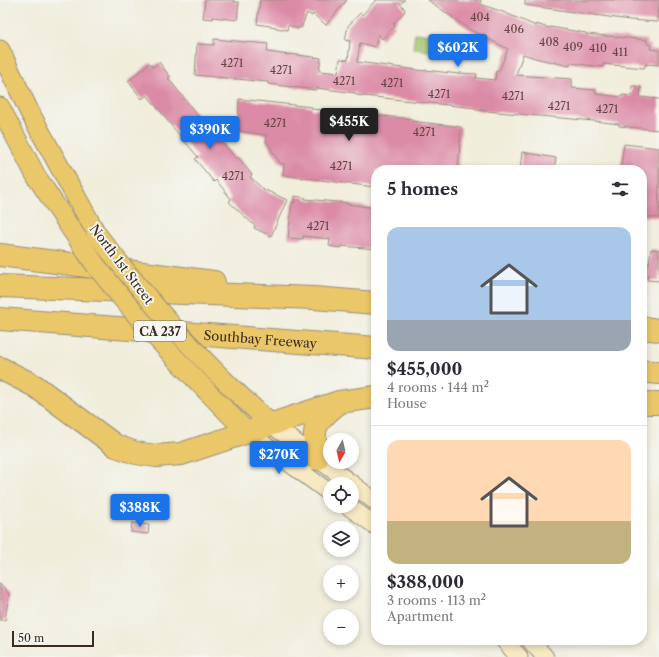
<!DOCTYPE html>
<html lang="en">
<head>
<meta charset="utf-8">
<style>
	body { margin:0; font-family:"Libre Caslon Text",serif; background:#f7f7f7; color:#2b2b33; height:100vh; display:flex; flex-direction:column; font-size:15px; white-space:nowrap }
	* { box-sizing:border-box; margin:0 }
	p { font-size:13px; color:#7c7c81 }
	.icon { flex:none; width:22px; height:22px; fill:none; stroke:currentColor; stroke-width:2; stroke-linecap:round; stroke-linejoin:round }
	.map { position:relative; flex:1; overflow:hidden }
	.panel { position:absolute; left:371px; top:165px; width:276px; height:480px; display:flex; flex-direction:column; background:#fff; border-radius:16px; box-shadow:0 2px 6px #0003 }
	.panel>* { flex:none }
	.needle { width:26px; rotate:188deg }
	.controls { position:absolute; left:323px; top:433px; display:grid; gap:8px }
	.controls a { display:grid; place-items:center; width:36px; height:36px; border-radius:50%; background:#fff; box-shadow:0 2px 6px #0003; font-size:20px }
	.scale { position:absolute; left:12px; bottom:10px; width:82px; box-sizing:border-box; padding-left:4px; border:2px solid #3b2a1e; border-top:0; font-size:11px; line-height:14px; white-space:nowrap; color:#3b2a1e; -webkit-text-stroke:3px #f6f6f2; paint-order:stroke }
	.price { position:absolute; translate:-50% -34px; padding:0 9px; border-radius:4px; background:#1a73e8; color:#fff; font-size:13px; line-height:26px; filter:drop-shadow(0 1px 2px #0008) }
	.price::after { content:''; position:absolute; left:50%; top:24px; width:12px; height:9px; margin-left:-6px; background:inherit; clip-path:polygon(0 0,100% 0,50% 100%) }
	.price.selected { background:#222; color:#fff }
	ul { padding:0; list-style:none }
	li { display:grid; align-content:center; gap:8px; height:212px; padding:0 16px }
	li+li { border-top:1px solid #e1e1e2 }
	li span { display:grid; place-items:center; height:124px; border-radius:12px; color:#555 }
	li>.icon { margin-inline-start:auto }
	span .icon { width:72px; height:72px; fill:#fffc; stroke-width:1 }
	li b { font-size:17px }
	h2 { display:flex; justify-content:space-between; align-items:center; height:48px; padding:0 16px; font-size:17px }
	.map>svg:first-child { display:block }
</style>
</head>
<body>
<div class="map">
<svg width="659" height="657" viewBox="0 0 659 657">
	<rect width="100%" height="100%" fill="#f6f6f2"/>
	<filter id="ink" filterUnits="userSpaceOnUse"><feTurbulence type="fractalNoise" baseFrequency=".025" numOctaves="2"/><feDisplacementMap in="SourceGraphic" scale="8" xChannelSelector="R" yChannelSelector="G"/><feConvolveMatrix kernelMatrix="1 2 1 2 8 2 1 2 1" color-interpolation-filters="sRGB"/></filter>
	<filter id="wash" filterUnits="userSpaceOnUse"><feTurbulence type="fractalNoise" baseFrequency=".012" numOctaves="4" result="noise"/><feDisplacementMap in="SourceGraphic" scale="16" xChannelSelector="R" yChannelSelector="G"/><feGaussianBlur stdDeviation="0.9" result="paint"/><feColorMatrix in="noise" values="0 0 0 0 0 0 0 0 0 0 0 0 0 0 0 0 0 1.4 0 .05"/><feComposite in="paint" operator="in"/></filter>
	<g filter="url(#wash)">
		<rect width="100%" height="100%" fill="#f0eddb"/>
		<path fill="#a5c770" stroke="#707847" d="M415 33 463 39V42L465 43 463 53H461L460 55 413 49Z"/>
		<g id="blocks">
			<g fill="#db8aa6">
				<path d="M205 0H234V2H239L237 20 213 17V19L203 18Z"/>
				<path d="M260 0H347L326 25 313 14 312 16 307 13 301 28 299 27 298 29 288 25 287 30 276 28V27L257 24Z"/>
				<path d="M376 0H405L400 4 404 8 405 11 393 24 395 26 382 39 378 34 375 47 360 43 357 62 425 71V70L459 74V73L477 74 476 78 495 80 496 71H499L508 49 469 29 428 0H481L480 4 503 12 536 26V24L549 28 550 27 586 33V34L647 40V44L651 45 650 49 659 50V65L646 64 644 68 603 64V67L570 63 569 66 535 58 523 54 516 75 572 79V88L596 90V94L622 97V95L631 96 632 86 641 87 640 97 659 99V130L619 126V124L594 121 476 110V108L356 95V93L317 88 316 90 268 84V82L195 75 197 44 214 45V39L268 44 267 52 289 55V54L321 58 319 71 338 73 340 59 348 60 350 41 345 40 348 26 360 13 362 15Z"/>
				<path d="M525 0H659L658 22 630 20 525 5Z"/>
				<path d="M159 62 170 77 168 78 202 121 204 120 236 159 238 157 252 175 250 177 263 189 287 200 271 236 254 228 255 226 229 202 231 199 216 180 214 182 195 159 198 157 166 119V118L147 95 142 99 128 81 150 63 153 67Z"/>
				<path d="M239 99 312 107V109L412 119 411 121 461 127 458 170H376V187H374L283 175 284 164 280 163 266 141 267 135 238 131 239 129 236 125 238 123Z"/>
				<path d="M624 144 659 148V218L642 216V170H620Z"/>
				<path d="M522 152 556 158 554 170H520Z"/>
				<path d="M295 196 306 198 305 199 347 203V204L376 208V249L342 246 341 248 329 246 330 239 303 236V239L288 238 292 202 294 203Z"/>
				<path d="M651 249 659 250V281L647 280 648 275H642V263L649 264Z"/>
				<path d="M132 523 149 525 148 534 131 532Z"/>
				<path d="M0 583 9 594 5 620H0Z"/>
			</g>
		</g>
	</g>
	<g filter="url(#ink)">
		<use href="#blocks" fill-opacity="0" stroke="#968c7c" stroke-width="1"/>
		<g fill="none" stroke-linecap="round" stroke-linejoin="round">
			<defs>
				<g id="secondary">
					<path d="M272 425 352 484"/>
					<path d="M247 432 330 493"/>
					<path d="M352 484 376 502"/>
					<path d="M348 506 376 526"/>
					<path d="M504 640 519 657"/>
					<path d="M530 640 545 657"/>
				</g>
				<g id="primary">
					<path d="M0 50 30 113 96 233"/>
					<path d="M0 107 36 176 71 229"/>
					<path d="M233 389 272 425"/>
					<path d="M207 391 247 432"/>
				</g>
				<g id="motorway">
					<path d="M0 255 214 282"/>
					<path d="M0 286 314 298 376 303"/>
					<path id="s1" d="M0 319 376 348"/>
					<path d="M642 328 659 330"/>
					<path d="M0 368 35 386 116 446 136 453 156 456 181 454 339 402 376 397"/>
					<path d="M642 371 659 373"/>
					<path d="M642 403H659"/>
					<path d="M317 459C313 428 312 425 336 405"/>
				</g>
			</defs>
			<use href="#secondary" stroke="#968c7c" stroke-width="19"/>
			<use href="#primary" stroke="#968c7c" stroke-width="21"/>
			<use href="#motorway" stroke="#968c7c" stroke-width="24"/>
			<use href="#secondary" stroke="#f7e9c3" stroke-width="17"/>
			<use href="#primary" stroke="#eac769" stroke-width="19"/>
			<use href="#motorway" stroke="#eac769" stroke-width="22"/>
			<defs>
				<g id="primary-bridge">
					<path d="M71 229C80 242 88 255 97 267 131 311 168 352 207 391"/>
					<path d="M96 233C138 288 183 341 233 389"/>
				</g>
			</defs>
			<use href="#primary-bridge" stroke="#968c7c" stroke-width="21" stroke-linecap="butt"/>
			<use href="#primary-bridge" stroke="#eac769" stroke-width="19"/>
		</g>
	</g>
	<g text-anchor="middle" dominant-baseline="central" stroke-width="3.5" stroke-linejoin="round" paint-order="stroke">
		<g font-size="11" fill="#634240">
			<text x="480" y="17">404</text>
			<text x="514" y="29">406</text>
			<text x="549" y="42">408</text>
			<text x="573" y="47">409</text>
			<text x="598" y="48">410</text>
			<text x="620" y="52">411</text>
			<text x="232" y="63">4271</text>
			<text x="281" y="70">4271</text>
			<text x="344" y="81">4271</text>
			<text x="392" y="83">4271</text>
			<text x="439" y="94">4271</text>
			<text x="513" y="96">4271</text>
			<text x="559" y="106">4271</text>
			<text x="607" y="109">4271</text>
			<text x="275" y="123">4271</text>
			<text x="424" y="132">4271</text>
			<text x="341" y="166">4271</text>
			<text x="233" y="176">4271</text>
			<text x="318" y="226">4271</text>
		</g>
		<rect fill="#f6f6f2" stroke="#73675e" stroke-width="1" x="134" y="321" width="52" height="20" rx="3"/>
		<g font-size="12" font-weight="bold" fill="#3b2a1e">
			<text x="160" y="331">CA 237</text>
		</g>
		<g font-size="13" fill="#3b2a1e" stroke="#f6f6f2">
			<text transform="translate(122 264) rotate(53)">North 1st Street</text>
			<text stroke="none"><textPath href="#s1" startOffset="261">Southbay Freeway</textPath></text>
		</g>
	</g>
</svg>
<div class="controls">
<a><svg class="needle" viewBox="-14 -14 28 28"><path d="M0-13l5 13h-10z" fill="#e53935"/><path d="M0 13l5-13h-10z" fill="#7c7c81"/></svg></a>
<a><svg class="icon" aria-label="locate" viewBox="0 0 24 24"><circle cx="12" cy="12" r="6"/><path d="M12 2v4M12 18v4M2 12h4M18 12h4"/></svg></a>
<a><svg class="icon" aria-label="layers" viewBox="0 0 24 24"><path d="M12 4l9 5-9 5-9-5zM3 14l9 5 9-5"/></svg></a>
<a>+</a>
<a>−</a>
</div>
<div class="scale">50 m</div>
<b class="price" style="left:458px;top:68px">$602K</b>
<b class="price selected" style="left:349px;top:142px">$455K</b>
<b class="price" style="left:210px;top:150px">$390K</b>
<b class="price" style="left:279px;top:475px">$270K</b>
<b class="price" style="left:140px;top:528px">$388K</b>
<section class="panel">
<h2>5 homes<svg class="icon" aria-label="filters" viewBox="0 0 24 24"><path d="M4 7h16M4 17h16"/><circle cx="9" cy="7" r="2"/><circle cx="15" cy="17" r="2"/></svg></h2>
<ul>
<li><span style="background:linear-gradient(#a9c7e8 75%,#9aa5b1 0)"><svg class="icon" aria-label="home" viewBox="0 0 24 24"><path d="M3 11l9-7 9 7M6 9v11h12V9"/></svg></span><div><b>$455,000</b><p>4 rooms · 144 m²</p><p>House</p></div></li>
<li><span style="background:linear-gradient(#ffd9b3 65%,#c2b280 0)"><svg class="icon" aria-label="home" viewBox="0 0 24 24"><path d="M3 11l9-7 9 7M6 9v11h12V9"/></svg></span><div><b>$388,000</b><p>3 rooms · 113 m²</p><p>Apartment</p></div></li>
</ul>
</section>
</div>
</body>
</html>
